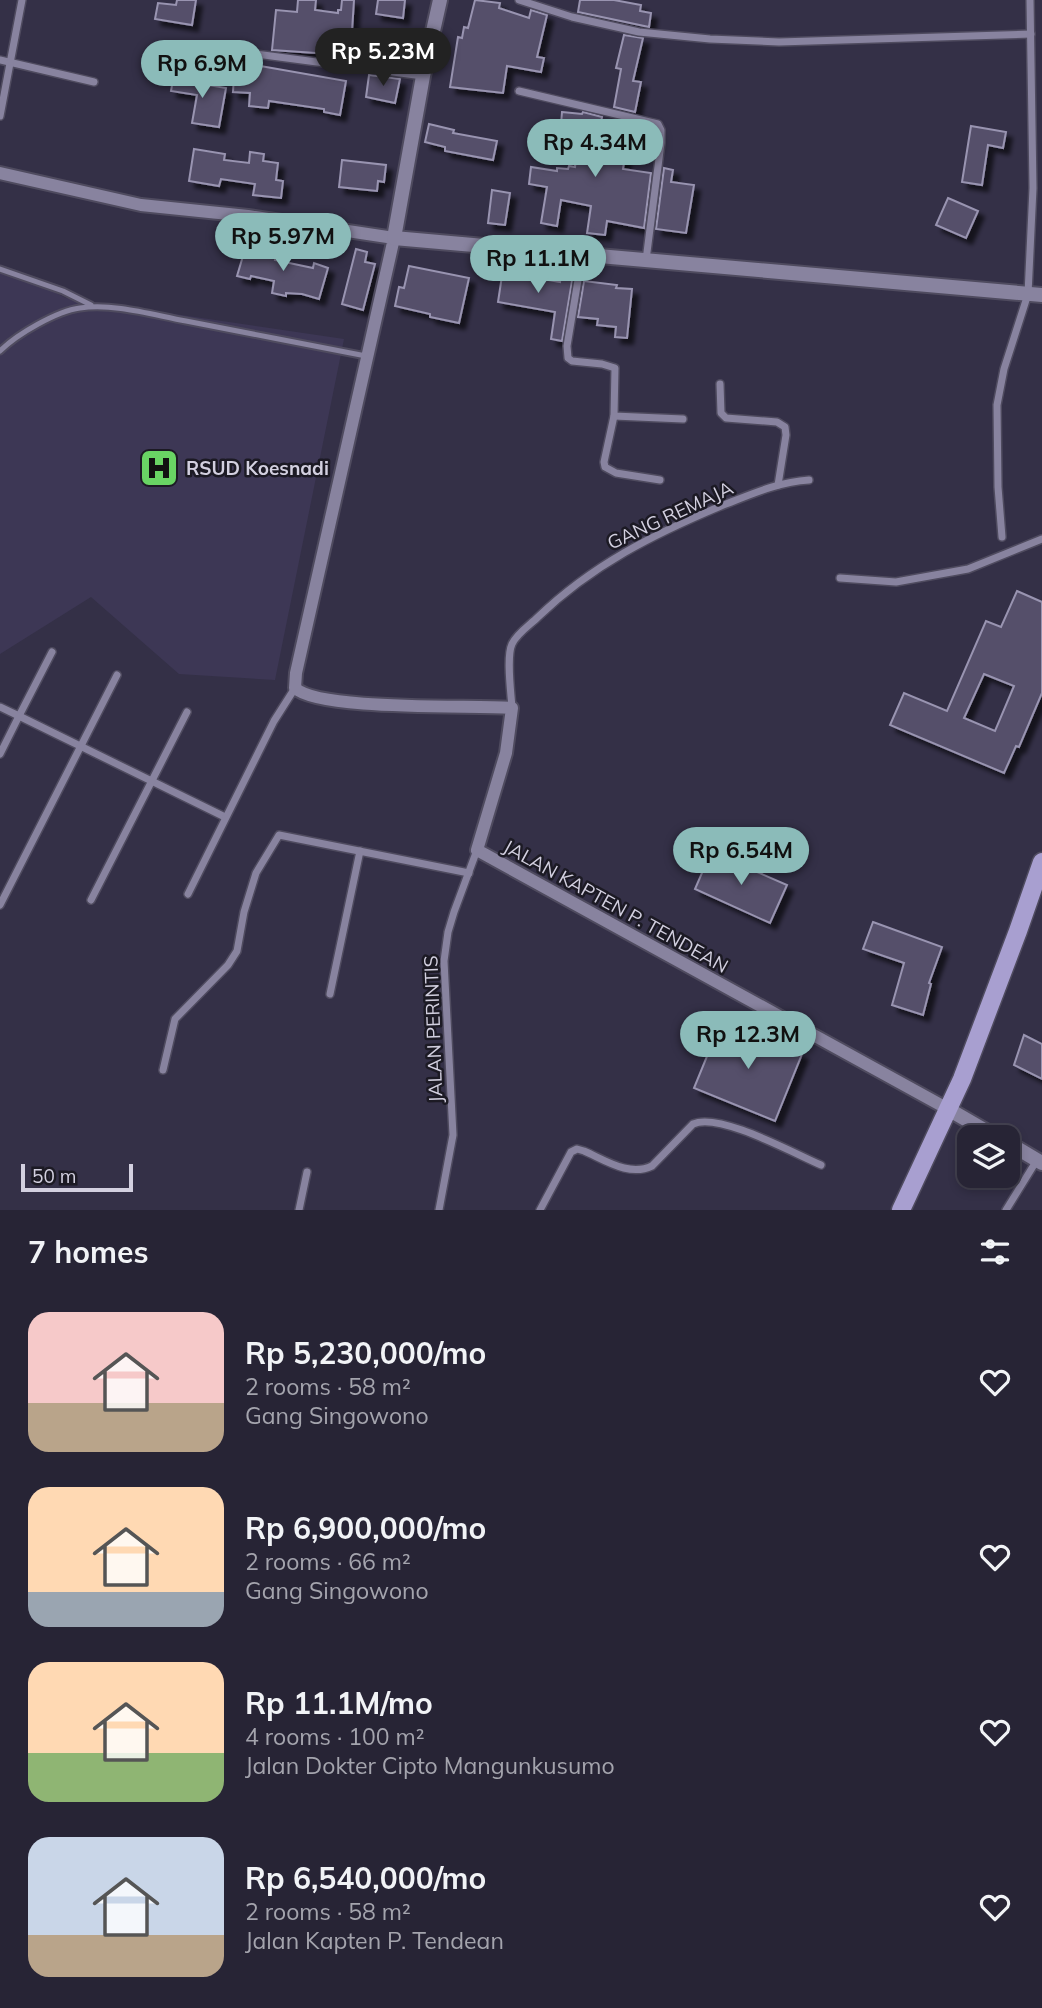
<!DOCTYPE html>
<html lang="en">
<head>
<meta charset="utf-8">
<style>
	body { margin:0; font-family:Mulish,sans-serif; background:#2f2c3d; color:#f1f3f6; height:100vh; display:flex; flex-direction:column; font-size:26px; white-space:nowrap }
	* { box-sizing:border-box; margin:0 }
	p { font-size:23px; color:#a4a4ad }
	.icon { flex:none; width:38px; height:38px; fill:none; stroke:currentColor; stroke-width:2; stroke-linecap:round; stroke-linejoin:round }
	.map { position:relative; height:1210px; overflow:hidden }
	.side { display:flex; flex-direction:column; background:#272435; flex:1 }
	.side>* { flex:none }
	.fabs { position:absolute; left:957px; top:1125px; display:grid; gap:14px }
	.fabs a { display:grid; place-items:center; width:63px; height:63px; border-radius:14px; background:#272435; box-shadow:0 4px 10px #0003,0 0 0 2px #434150; font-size:35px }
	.scale { position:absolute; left:21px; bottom:18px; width:112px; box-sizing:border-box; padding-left:7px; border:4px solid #d3d0e0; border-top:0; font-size:19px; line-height:24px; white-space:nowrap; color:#d3d0e0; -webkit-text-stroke:5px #1c1a24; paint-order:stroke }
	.price { position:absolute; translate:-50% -60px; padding:0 16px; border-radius:24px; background:#8bbbb9; color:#111; font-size:23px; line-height:46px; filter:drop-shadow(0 2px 4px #0008) }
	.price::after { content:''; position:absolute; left:50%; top:42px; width:21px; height:16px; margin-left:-10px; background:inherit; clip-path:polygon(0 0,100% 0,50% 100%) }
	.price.selected { background:#222; color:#fff }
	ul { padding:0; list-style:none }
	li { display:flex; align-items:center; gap:21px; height:175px; padding:0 28px }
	li span { display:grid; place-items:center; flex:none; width:196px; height:140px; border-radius:21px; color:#555 }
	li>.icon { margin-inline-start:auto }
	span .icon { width:84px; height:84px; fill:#fffc; stroke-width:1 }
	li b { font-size:30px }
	h2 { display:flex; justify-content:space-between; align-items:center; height:84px; padding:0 28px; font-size:30px }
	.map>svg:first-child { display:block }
</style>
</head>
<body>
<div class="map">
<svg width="1042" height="1210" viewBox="0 0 1042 1210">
	<defs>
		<filter id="shadow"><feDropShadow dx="6" dy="6" stdDeviation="2" flood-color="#0009"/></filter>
	</defs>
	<rect width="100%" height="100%" fill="#343047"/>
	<path fill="#3d3755" d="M0 265 66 298 344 339 275 680 179 674 91 597 0 654Z"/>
	<g fill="#55506a" stroke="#9994b1" stroke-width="2" fill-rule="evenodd" filter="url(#shadow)">
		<path d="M177 0H196L192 25 155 19 158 3 176 5Z"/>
		<path d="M298 0H316L315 10 338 13V10H341L342 0H354L351 47 346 46 345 55 272 50 276 10 297 12Z"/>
		<path d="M378 0H405L403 18 376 14Z"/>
		<path d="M475 0 500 3 499 8 529 18 531 10 547 15 537 57 544 58 541 72 507 66 503 93 450 87 458 37 462 38 464 27 468 28Z"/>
		<path d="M580 0H614L641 5 640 11 651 13 649 27 578 12Z"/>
		<path d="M624 35 643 38 633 81 641 82 635 112 614 107 621 69 616 68Z"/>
		<path d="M374 45 398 48V54H405L402 67 371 63Z"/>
		<path d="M249 64 346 81 340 115 324 112V109L269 101 268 108 249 106 250 93 233 92 234 76 248 78Z"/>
		<path d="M174 74 197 78 196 83 226 88 219 127 192 123 197 95 171 91Z"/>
		<path d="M369 75 400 79 395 103 366 97Z"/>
		<path d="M562 112 582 114 583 112 602 117 599 133 613 135 612 141 627 144 623 169 651 173 644 228 607 221 605 235 587 233 591 206 561 200 557 226 541 223 547 187 529 184 531 167 557 171V168L568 169 569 166 575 167 579 138 560 137Z"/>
		<path d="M429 124 454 130 453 133 497 141 493 160 445 151V147L425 142Z"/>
		<path d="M971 126 1006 132 1003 148 988 145 982 185 962 182Z"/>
		<path d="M194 149 225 154 224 160 249 163 250 152 264 154 263 161 278 163 276 180 283 181 281 198 253 195 255 184 221 179 219 186 189 181Z"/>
		<path d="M342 160 386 165 384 182 378 181 377 191 339 187Z"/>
		<path d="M664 168 673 170 671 182 694 185 686 233 656 229Z"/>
		<path d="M492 190 510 193 505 225 488 223Z"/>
		<path d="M948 198 978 211 966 238 936 225Z"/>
		<path d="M246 246 277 253 275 260 313 268 314 263 328 268 319 299 302 294 286 293V296L272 293 274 281 251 276 250 279 237 276Z"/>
		<path d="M356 249 367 252 365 262 375 264 363 310 342 304Z"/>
		<path d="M409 266 469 278 459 323 430 317V314L395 306 399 287 404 288Z"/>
		<path d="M521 267 538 270 537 278 560 282 561 273 573 275 562 341 551 339 555 312 498 302 503 269 520 271Z"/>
		<path d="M584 281 617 285 616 288 632 289 627 338 615 337 616 327 597 325 598 319 578 317Z"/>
		<path d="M1017 591 1042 602V693L1019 747 1016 746 1004 773 890 725 904 693 947 711 986 621 1001 627ZM984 674 1014 686 995 731 964 718Z"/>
		<path d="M711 852 787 885 770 923 695 889Z"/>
		<path d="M873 922 942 947 929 983 931 984 923 1015 892 1005 904 963 863 949Z"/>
		<path d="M721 1022 802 1054 775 1121 694 1088Z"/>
		<path d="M1024 1035 1042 1044V1079L1014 1065Z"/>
	</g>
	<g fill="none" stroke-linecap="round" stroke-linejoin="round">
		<defs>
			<g id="service">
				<path d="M0 269 63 291 91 305"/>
				<path d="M0 351C17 334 57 311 80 308 114 303 153 315 186 321 246 333 306 344 366 356"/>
			</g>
			<g id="minor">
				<path d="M519 0 572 17 639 32 710 39 779 42 1031 34"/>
				<path d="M203 47 423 76"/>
				<path d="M0 60 94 82"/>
				<path d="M519 91 658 124 661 130V143L646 260"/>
				<path d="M0 116 22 0"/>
				<path d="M582 256 567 346 568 358 572 361 602 364 615 368 614 416 683 419"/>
				<path d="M720 384 721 413 726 418 777 422 785 427 786 435 778 485"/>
				<path d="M614 416 604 462 605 467 616 473 660 480"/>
				<path d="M1002 537 998 487 997 405 1004 369 1028 294 1033 188 1030 0"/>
				<path d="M840 578 896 582 968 569 1042 539"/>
				<path d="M0 707 19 716 52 652"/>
				<path d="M512 708C511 692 506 657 512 644 517 633 530 625 538 617 592 565 654 534 721 506 750 495 777 482 809 480"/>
				<path d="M0 754 19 716 225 817"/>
				<path d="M188 894 274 721 295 688"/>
				<path d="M91 900 187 712"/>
				<path d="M0 905 117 675"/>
				<path d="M330 994 360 851"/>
				<path d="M163 1070 175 1019 228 965 237 951 244 912 256 873 279 835 469 873"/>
				<path d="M299 1210 307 1172"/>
				<path d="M439 1210 453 1135 444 961 448 932 454 912 477 850"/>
				<path d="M540 1210 571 1152 577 1149 584 1151C605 1160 629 1177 652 1166L693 1124C719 1112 793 1153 821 1165"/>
				<path d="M1006 1210 1037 1160"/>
			</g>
			<path id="tertiary" d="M0 173 141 205 248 216 394 238 296 673 295 688C319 711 472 705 512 708L506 753 477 850 948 1109"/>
			<g id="secondary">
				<path d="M440 0 423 76 394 238 1042 295"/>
				<path d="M948 1109 998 1138"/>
				<path d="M1008 1143 1042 1163"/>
			</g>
			<path id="primary" d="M901 1210 962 1079 1018 931 1042 862"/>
		</defs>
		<use href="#service" stroke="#4f4b5f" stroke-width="9"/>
		<use href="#minor" stroke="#4f4b5f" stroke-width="10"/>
		<use href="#tertiary" stroke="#4f4b5f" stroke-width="16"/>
		<use href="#secondary" stroke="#4f4b5f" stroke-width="18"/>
		<use href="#primary" stroke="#4f4b5f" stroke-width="21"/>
		<use href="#service" stroke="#88839f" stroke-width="5"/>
		<use href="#minor" stroke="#88839f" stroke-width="7"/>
		<use href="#tertiary" stroke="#88839f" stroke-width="12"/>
		<use href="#secondary" stroke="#88839f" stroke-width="14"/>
		<use href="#primary" stroke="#a89fd0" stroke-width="18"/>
	</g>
	<defs>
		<symbol id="hospital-square" viewBox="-11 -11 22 22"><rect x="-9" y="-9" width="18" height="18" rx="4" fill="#69d464" stroke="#1c1a24"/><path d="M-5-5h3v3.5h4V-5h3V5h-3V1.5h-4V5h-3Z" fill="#111"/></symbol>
	</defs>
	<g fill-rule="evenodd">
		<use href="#hospital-square" x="137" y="446" width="44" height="44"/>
	</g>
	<g text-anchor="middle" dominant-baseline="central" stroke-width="5" stroke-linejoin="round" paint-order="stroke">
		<g font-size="19" font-weight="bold" fill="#d3d0e0" stroke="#1c1a24" text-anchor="start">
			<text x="186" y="468">RSUD Koesnadi</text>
		</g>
		<g font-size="19" fill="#d3d0e0" stroke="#1c1a24">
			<text transform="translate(670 515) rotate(-25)">GANG REMAJA</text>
			<text transform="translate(616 906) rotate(29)">JALAN KAPTEN P. TENDEAN</text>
			<text transform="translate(433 1029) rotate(-92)">JALAN PERINTIS</text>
		</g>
	</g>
</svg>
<div class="fabs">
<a><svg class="icon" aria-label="layers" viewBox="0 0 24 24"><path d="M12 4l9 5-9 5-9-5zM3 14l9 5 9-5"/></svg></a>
</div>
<div class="scale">50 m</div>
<b class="price selected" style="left:383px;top:88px">Rp 5.23M</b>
<b class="price" style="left:202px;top:100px">Rp 6.9M</b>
<b class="price" style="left:595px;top:179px">Rp 4.34M</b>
<b class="price" style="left:283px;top:273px">Rp 5.97M</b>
<b class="price" style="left:538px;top:295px">Rp 11.1M</b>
<b class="price" style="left:741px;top:887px">Rp 6.54M</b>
<b class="price" style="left:748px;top:1071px">Rp 12.3M</b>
</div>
<section class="side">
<h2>7 homes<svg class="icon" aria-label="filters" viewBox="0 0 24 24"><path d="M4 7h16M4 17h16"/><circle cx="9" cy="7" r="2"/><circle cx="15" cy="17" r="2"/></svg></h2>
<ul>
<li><span style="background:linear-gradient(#f6c9c9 65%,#b9a48a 0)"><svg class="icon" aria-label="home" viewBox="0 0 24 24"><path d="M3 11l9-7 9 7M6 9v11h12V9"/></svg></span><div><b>Rp 5,230,000/mo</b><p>2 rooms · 58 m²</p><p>Gang Singowono</p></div><svg class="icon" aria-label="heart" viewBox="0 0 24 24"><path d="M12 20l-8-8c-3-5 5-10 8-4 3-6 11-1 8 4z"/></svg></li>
<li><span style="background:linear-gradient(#ffd9b3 75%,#9aa5b1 0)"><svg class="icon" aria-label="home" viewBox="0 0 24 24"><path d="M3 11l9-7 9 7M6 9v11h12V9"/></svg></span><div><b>Rp 6,900,000/mo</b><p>2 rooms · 66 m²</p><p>Gang Singowono</p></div><svg class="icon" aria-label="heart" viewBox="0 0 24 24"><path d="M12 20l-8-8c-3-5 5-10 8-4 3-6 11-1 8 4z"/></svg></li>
<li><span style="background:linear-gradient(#ffd9b3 65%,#8fb573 0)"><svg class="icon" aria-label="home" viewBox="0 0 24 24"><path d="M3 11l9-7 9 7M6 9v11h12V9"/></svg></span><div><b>Rp 11.1M/mo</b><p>4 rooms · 100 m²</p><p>Jalan Dokter Cipto Mangunkusumo</p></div><svg class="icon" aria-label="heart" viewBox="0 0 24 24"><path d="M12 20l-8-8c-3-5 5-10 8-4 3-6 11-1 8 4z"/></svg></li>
<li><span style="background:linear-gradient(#c9d6e8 70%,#b9a48a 0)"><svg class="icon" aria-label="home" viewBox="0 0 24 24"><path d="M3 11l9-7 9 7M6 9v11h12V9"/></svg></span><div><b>Rp 6,540,000/mo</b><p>2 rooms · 58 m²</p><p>Jalan Kapten P. Tendean</p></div><svg class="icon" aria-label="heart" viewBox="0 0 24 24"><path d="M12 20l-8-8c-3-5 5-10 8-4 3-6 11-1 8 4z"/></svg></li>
</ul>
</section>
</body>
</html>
